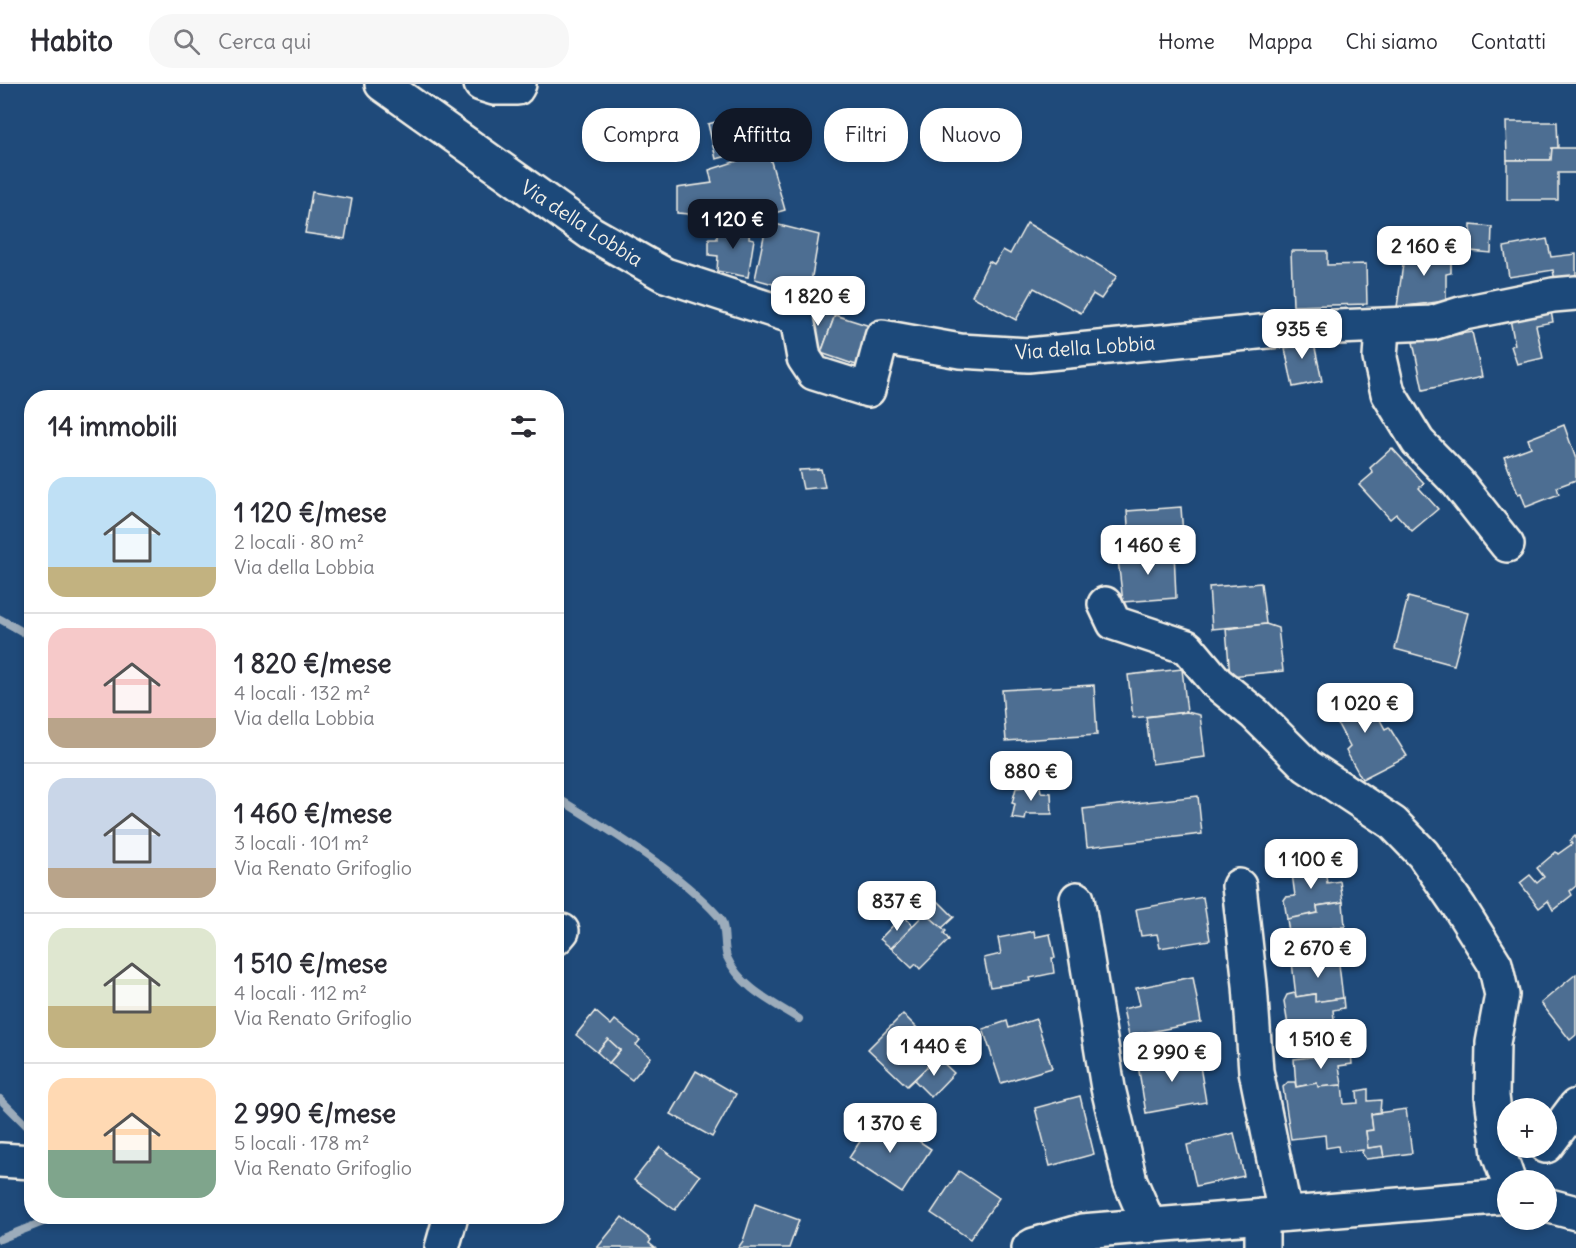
<!DOCTYPE html>
<html lang="it">
<head>
<meta charset="utf-8">
<style>
	body { margin:0; font-family:Delius,sans-serif; background:#f7f7f7; color:#2b2b33; height:100vh; display:flex; flex-direction:column; font-size:22px; white-space:nowrap }
	* { box-sizing:border-box; margin:0 }
	p { font-size:20px; color:#7c7c81 }
	.icon { flex:none; width:33px; height:33px; fill:none; stroke:currentColor; stroke-width:2; stroke-linecap:round; stroke-linejoin:round }
	.map { position:relative; flex:1; overflow:hidden }
	.sheet { position:absolute; left:24px; top:306px; width:540px; height:834px; display:flex; flex-direction:column; background:#fff; border-radius:24px; box-shadow:0 3px 9px #0003 }
	.sheet>* { flex:none }
	.hud { position:absolute; left:582px; top:24px; width:570px; height:54px; display:flex; gap:12px }
	.tools { position:absolute; left:1497px; top:1014px; display:grid; gap:12px }
	.tools a { display:grid; place-items:center; width:60px; height:60px; border-radius:50%; background:#fff; box-shadow:0 3px 9px #0003; font-size:30px }
	.price { position:absolute; translate:-50% -51px; padding:0 14px; border-radius:12px; background:#fff; color:#222; font-size:20px; line-height:39px; filter:drop-shadow(0 2px 3px #0008) }
	.price::after { content:''; position:absolute; left:50%; top:36px; width:18px; height:14px; margin-left:-9px; background:inherit; clip-path:polygon(0 0,100% 0,50% 100%) }
	.price.selected { background:#111827; color:#fff }
	ul { padding:0; list-style:none }
	li { display:flex; align-items:center; gap:18px; height:150px; padding:0 24px }
	li+li { border-top:2px solid #e1e1e2 }
	li span { display:grid; place-items:center; flex:none; width:168px; height:120px; border-radius:18px; color:#555 }
	li>.icon { margin-inline-start:auto }
	span .icon { width:72px; height:72px; fill:#fffc; stroke-width:1 }
	li b { font-size:26px }
	h2 { display:flex; justify-content:space-between; align-items:center; height:72px; padding:0 24px; font-size:26px }
	.pill { padding:0 21px; border-radius:24px; background:#fff; box-shadow:0 3px 9px #0003; font-size:21px; line-height:54px }
	.pill.selected { background:#111827; color:#fff }
	header { display:flex; align-items:center; gap:36px; box-sizing:border-box; height:84px; padding:0 30px; background:#fff; border-bottom:2px solid #e1e1e2 }
	header strong { font-size:28px }
	nav { display:flex; gap:33px; margin-inline-start:auto; font-size:21px }
	.search { width:420px; height:54px; background:#f7f7f7; display:flex; align-items:center; gap:15px; box-sizing:border-box; padding:0 21px; border-radius:24px; color:#7c7c81; font-size:22px }
	.map>svg:first-child { display:block }
</style>
</head>
<body>
<header>
<strong>Habito</strong>
<div class="search"><svg class="icon" aria-label="search" viewBox="0 0 24 24"><circle cx="10" cy="10" r="6"/><path d="M15 15l6 6"/></svg>Cerca qui</div>
<nav><a>Home</a><a>Mappa</a><a>Chi siamo</a><a>Contatti</a></nav>
</header>
<div class="map">
<svg width="1576" height="1164" viewBox="0 0 1576 1164">
	<rect width="100%" height="100%" fill="#1f4a7a"/>
	<filter id="ink" filterUnits="userSpaceOnUse"><feTurbulence type="fractalNoise" baseFrequency=".0167" numOctaves="2"/><feDisplacementMap in="SourceGraphic" scale="12" xChannelSelector="R" yChannelSelector="G"/><feConvolveMatrix kernelMatrix="1 2 1 2 8 2 1 2 1" color-interpolation-filters="sRGB"/></filter>
	<g filter="url(#ink)">
		<g fill="none" stroke-linecap="round" stroke-linejoin="round">
			<g stroke="#9cacbb" stroke-width="8">
				<path d="M0 535 32 553"/>
				<path d="M556 713C608 745 679 788 719 833 727 842 723 861 727 873 740 903 772 918 799 935"/>
				<path d="M0 1015 32 1047"/>
				<path d="M0 1155 58 1132"/>
			</g>
		</g>
		<g fill="#4d6e92" stroke="#f4f1e8" stroke-width="1.5">
			<path d="M723 36 732 71 716 75 708 40Z"/>
			<path d="M1506 38H1557L1558 64H1552L1551 76H1507Z"/>
			<path d="M1552 64H1576V89H1558V116H1507V76H1551Z"/>
			<path d="M768 67 785 126 751 136 747 124 689 134V130L677 129V104L712 99 709 86Z"/>
			<path d="M312 108 352 115 345 155 305 149Z"/>
			<path d="M767 138 819 151 809 210 755 195Z"/>
			<path d="M1027 139 1117 192 1101 215 1093 210 1081 229 1034 204 1016 236 972 212 989 177 994 180 1003 166 1010 170Z"/>
			<path d="M1471 141 1492 143 1491 169 1470 167Z"/>
			<path d="M750 143 749 154 754 155 748 193 717 187 718 172 709 171V155H717V144Z"/>
			<path d="M1547 155 1551 173 1576 170V194L1555 197 1553 186 1509 193 1504 163Z"/>
			<path d="M1405 166H1451V189L1446 190V217L1397 223Z"/>
			<path d="M1291 167H1327V181L1366 180 1367 220 1293 222Z"/>
			<path d="M1549 217 1553 238 1536 241 1543 274 1517 280 1511 262 1515 261 1508 225Z"/>
			<path d="M806 222 835 231 821 269 808 259Z"/>
			<path d="M835 231 873 243 859 282 821 269Z"/>
			<path d="M1472 248 1482 293 1423 306 1413 258Z"/>
			<path d="M1312 250 1322 297 1293 303 1283 255Z"/>
			<path d="M1564 341 1576 375V396L1557 403 1559 410 1526 423 1521 409 1518 410 1504 373 1531 363 1528 355Z"/>
			<path d="M1392 364 1424 399 1419 404 1438 425 1412 447 1396 430 1390 435 1359 401 1373 389 1370 384Z"/>
			<path d="M821 385 825 403 803 405 799 386Z"/>
			<path d="M1181 423 1184 465 1130 470 1127 427Z"/>
			<path d="M1174 466 1176 514 1123 518 1118 476 1130 470Z"/>
			<path d="M1261 499 1266 540 1212 545 1209 503Z"/>
			<path d="M1408 513 1468 529 1454 581 1395 565Z"/>
			<path d="M1266 540 1278 544 1283 587 1230 592 1226 545Z"/>
			<path d="M1182 585 1187 628 1133 634 1128 591Z"/>
			<path d="M1094 601 1097 651 1006 657 1002 606Z"/>
			<path d="M1351 603 1357 616 1367 612 1385 645 1389 643 1407 672 1362 695 1346 667 1350 663 1325 616Z"/>
			<path d="M1187 628 1200 631 1205 673 1152 680 1146 633Z"/>
			<path d="M1031 700 1040 702 1041 708 1051 709 1052 730H1026L1025 736 1012 734 1015 720 1012 719 1016 704 1028 703Z"/>
			<path d="M1198 712 1202 750 1087 763 1083 725Z"/>
			<path d="M1576 751V802L1570 807 1572 811 1553 826 1548 817 1539 824 1520 799 1530 791 1537 799 1544 793 1537 784 1556 768 1558 770 1572 760 1570 757Z"/>
			<path d="M1324 777 1327 799 1340 797 1343 818 1317 822 1318 829 1287 835 1284 816 1286 813 1295 812 1291 782Z"/>
			<path d="M1203 813 1210 856 1160 864 1157 850 1141 852 1136 825Z"/>
			<path d="M938 817 954 833 942 844 925 829Z"/>
			<path d="M1343 818 1345 843H1333L1336 863 1292 868 1287 835 1318 829 1317 822Z"/>
			<path d="M925 829 946 847 944 849 949 856 920 885 916 880 912 884 891 864Z"/>
			<path d="M903 831 913 842 891 864 880 855Z"/>
			<path d="M1034 847 1035 853 1050 850 1055 874H1052L1054 889 1030 894 1031 897 990 903 984 874 1001 870 998 854Z"/>
			<path d="M1338 872 1343 914 1315 918V910L1296 913 1292 878Z"/>
			<path d="M1576 890V951L1570 956 1541 919Z"/>
			<path d="M1193 893 1201 938 1129 952 1123 925 1140 921 1136 904Z"/>
			<path d="M1295 909 1296 913 1315 910V918L1343 914 1344 924 1333 926 1337 961 1292 966 1284 917 1287 911Z"/>
			<path d="M595 927 611 941 615 936 640 956 636 961 651 973 632 996 609 979 620 966 608 955 597 968 576 951Z"/>
			<path d="M903 930 942 969 907 1002 868 965Z"/>
			<path d="M1036 935 1052 984 1001 999 983 945 1007 937 1009 944Z"/>
			<path d="M608 955 620 966 609 979 597 968Z"/>
			<path d="M1351 968 1352 980 1339 982 1342 1001 1318 1003 1317 999 1296 1003 1294 975Z"/>
			<path d="M1198 970 1206 1018 1146 1029 1138 981Z"/>
			<path d="M937 973 954 989 931 1013 914 996Z"/>
			<path d="M696 987 736 1010 712 1053 671 1030Z"/>
			<path d="M1288 998H1295L1296 1003 1317 999 1318 1003 1342 1001 1344 1020 1358 1019 1357 1007 1368 1005V1017L1381 1016 1380 1028 1371 1030 1373 1046 1366 1047 1368 1064 1382 1062 1384 1073 1366 1075 1362 1069 1363 1066 1339 1068 1338 1062 1326 1064 1325 1051 1291 1055 1283 1003Z"/>
			<path d="M1080 1012 1094 1070 1050 1082 1035 1024Z"/>
			<path d="M1406 1025 1412 1069 1384 1073 1382 1062 1368 1064 1366 1047 1373 1046 1371 1030Z"/>
			<path d="M878 1030 931 1065 902 1109 849 1074Z"/>
			<path d="M1234 1049 1244 1092 1196 1102 1187 1061Z"/>
			<path d="M660 1063 700 1092 675 1126 634 1096Z"/>
			<path d="M959 1087 999 1114 970 1155 931 1129Z"/>
			<path d="M755 1120 799 1136 789 1164H738L743 1157Z"/>
			<path d="M622 1133 651 1156 649 1159 655 1164H597Z"/>
		</g>
		<g fill="none" stroke-linecap="round" stroke-linejoin="round">
			<defs>
				<g id="minor">
					<path d="M382 0 591 149 665 191 797 234 804 274 814 289 868 306 882 253 960 267 1028 271 1289 245 1432 239 1464 229 1553 211 1576 209"/>
					<path d="M481 0 494 4H517L519 0"/>
					<path d="M1382 243 1380 274 1388 309 1418 358 1458 399 1507 461"/>
					<path d="M1105 520 1114 539 1187 563 1217 599 1255 630 1307 682 1393 739 1423 770 1460 824 1495 880 1502 911 1493 959 1492 1012 1499 1070 1508 1096"/>
					<path d="M1239 802 1250 901 1256 987 1285 1130"/>
					<path d="M1077 815 1108 1004 1130 1097 1149 1141"/>
					<path d="M556 854 562 847"/>
					<path d="M1546 1062 1576 1022"/>
					<path d="M0 1076 32 1078"/>
					<path d="M1546 1121 1576 1129"/>
					<path d="M1262 1132V1164"/>
					<path d="M442 1164 451 1132"/>
					<path d="M1029 1164 1034 1161 1082 1147 1508 1112"/>
				</g>
			</defs>
			<use href="#minor" stroke="#f4f1e8" stroke-width="38"/>
			<use href="#minor" stroke="#1f4a7a" stroke-width="33"/>
		</g>
	</g>
	<g text-anchor="middle" dominant-baseline="central" stroke-width="5" stroke-linejoin="round" paint-order="stroke">
		<g font-size="20" fill="#f4f1e8" stroke="#1f4a7a">
			<text transform="translate(582 139) rotate(33)">Via della Lobbia</text>
			<text transform="translate(1085 263) rotate(-4)">Via della Lobbia</text>
		</g>
	</g>
</svg>
<div class="tools">
<a>+</a>
<a>−</a>
</div>
<b class="price selected" style="left:733px;top:166px">1 120 €</b>
<b class="price" style="left:1424px;top:193px">2 160 €</b>
<b class="price" style="left:818px;top:243px">1 820 €</b>
<b class="price" style="left:1302px;top:276px">935 €</b>
<b class="price" style="left:1148px;top:492px">1 460 €</b>
<b class="price" style="left:1365px;top:650px">1 020 €</b>
<b class="price" style="left:1031px;top:718px">880 €</b>
<b class="price" style="left:1311px;top:806px">1 100 €</b>
<b class="price" style="left:897px;top:848px">837 €</b>
<b class="price" style="left:1318px;top:895px">2 670 €</b>
<b class="price" style="left:1321px;top:986px">1 510 €</b>
<b class="price" style="left:934px;top:993px">1 440 €</b>
<b class="price" style="left:1172px;top:999px">2 990 €</b>
<b class="price" style="left:890px;top:1070px">1 370 €</b>
<div class="hud">
<a class="pill">Compra</a>
<a class="pill selected">Affitta</a>
<a class="pill">Filtri</a>
<a class="pill">Nuovo</a>
</div>
<section class="sheet">
<h2>14 immobili<svg class="icon" aria-label="filters" viewBox="0 0 24 24"><path d="M4 7h16M4 17h16"/><circle cx="9" cy="7" r="2"/><circle cx="15" cy="17" r="2"/></svg></h2>
<ul>
<li><span style="background:linear-gradient(#bfe0f5 75%,#c2b280 0)"><svg class="icon" aria-label="home" viewBox="0 0 24 24"><path d="M3 11l9-7 9 7M6 9v11h12V9"/></svg></span><div><b>1 120 €/mese</b><p>2 locali · 80 m²</p><p>Via della Lobbia</p></div></li>
<li><span style="background:linear-gradient(#f6c9c9 75%,#b9a48a 0)"><svg class="icon" aria-label="home" viewBox="0 0 24 24"><path d="M3 11l9-7 9 7M6 9v11h12V9"/></svg></span><div><b>1 820 €/mese</b><p>4 locali · 132 m²</p><p>Via della Lobbia</p></div></li>
<li><span style="background:linear-gradient(#c9d6e8 75%,#b9a48a 0)"><svg class="icon" aria-label="home" viewBox="0 0 24 24"><path d="M3 11l9-7 9 7M6 9v11h12V9"/></svg></span><div><b>1 460 €/mese</b><p>3 locali · 101 m²</p><p>Via Renato Grifoglio</p></div></li>
<li><span style="background:linear-gradient(#dfe7d0 65%,#c2b280 0)"><svg class="icon" aria-label="home" viewBox="0 0 24 24"><path d="M3 11l9-7 9 7M6 9v11h12V9"/></svg></span><div><b>1 510 €/mese</b><p>4 locali · 112 m²</p><p>Via Renato Grifoglio</p></div></li>
<li><span style="background:linear-gradient(#ffd9b3 60%,#7fa58c 0)"><svg class="icon" aria-label="home" viewBox="0 0 24 24"><path d="M3 11l9-7 9 7M6 9v11h12V9"/></svg></span><div><b>2 990 €/mese</b><p>5 locali · 178 m²</p><p>Via Renato Grifoglio</p></div></li>
</ul>
</section>
</div>
</body>
</html>
